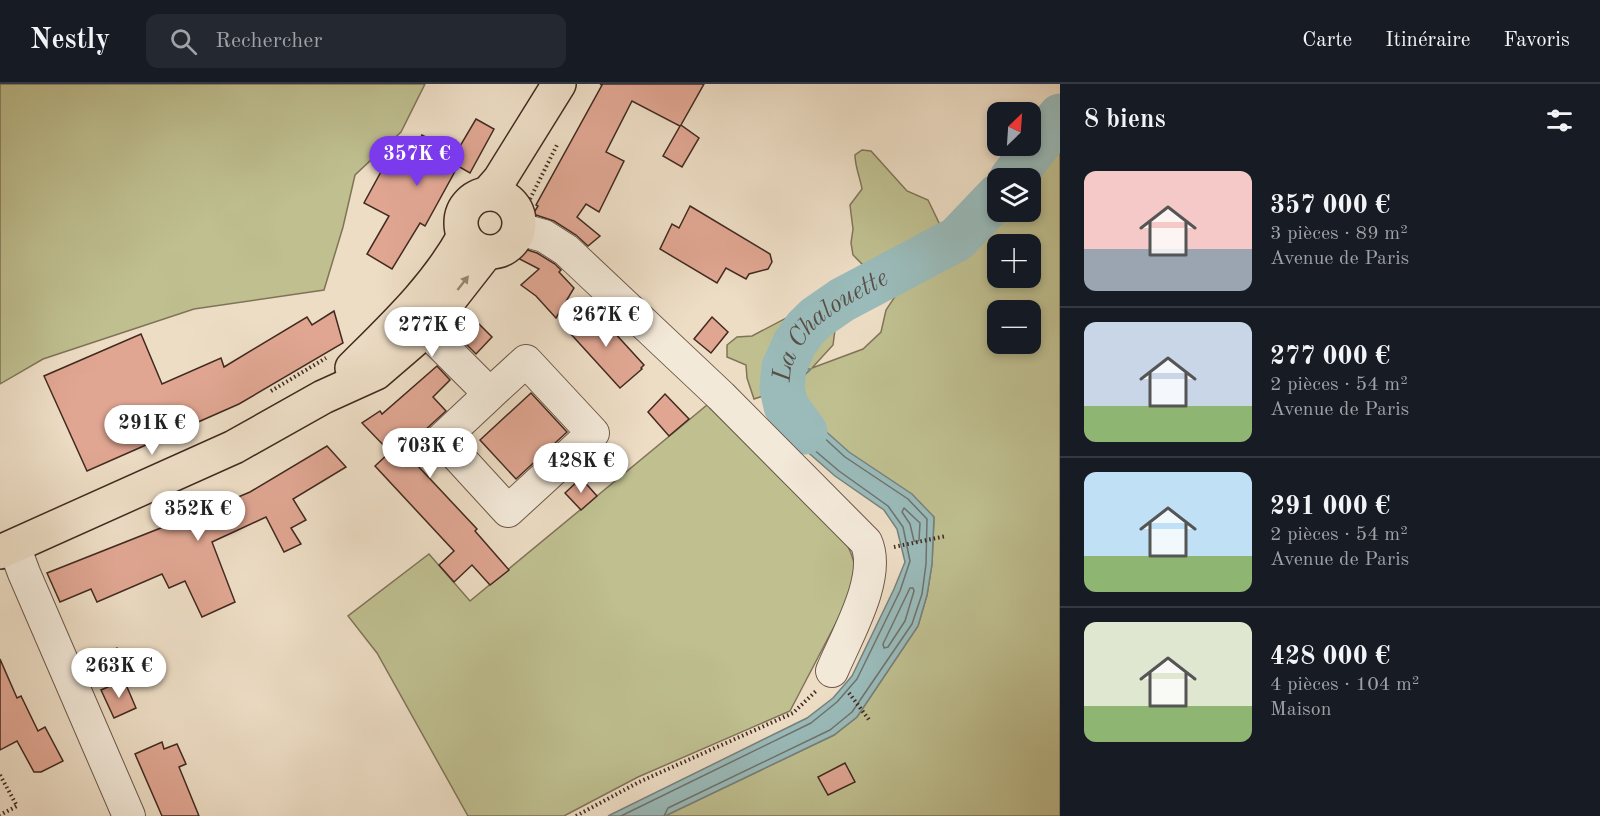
<!DOCTYPE html>
<html lang="fr">
<head>
<meta charset="utf-8">
<style>
	body { margin:0; font-family:"Old Standard TT",serif; background:#242831; color:#f1f3f6; height:100vh; display:flex; flex-direction:column; font-size:22px; white-space:nowrap }
	* { box-sizing:border-box; margin:0 }
	p { font-size:20px; color:#9ea1a6 }
	.icon { flex:none; width:33px; height:33px; fill:none; stroke:currentColor; stroke-width:2; stroke-linecap:round; stroke-linejoin:round }
	.map { position:relative; flex:1; overflow:hidden }
	.panel { display:flex; flex-direction:column; background:#171b24; width:540px }
	.panel>* { flex:none }
	.needle { width:39px; rotate:25deg }
	.controls { position:absolute; left:987px; top:18px; display:grid; gap:12px }
	.controls a { display:grid; place-items:center; width:54px; height:54px; border-radius:12px; background:#171b24; box-shadow:0 3px 9px #0003; font-size:30px }
	.price { position:absolute; translate:-50% -51px; padding:0 14px; border-radius:21px; background:#fff; color:#222; font-size:20px; line-height:39px; filter:drop-shadow(0 2px 3px #0008) }
	.price::after { content:''; position:absolute; left:50%; top:36px; width:18px; height:14px; margin-left:-9px; background:inherit; clip-path:polygon(0 0,100% 0,50% 100%) }
	.price.active { background:#7c3aed; color:#fff }
	ul { padding:0; list-style:none }
	li { display:flex; align-items:center; gap:18px; height:150px; padding:0 24px }
	li+li { border-top:2px solid #363941 }
	li span { display:grid; place-items:center; flex:none; width:168px; height:120px; border-radius:12px; color:#555 }
	li>.icon { margin-inline-start:auto }
	span .icon { width:72px; height:72px; fill:#fffc; stroke-width:1 }
	li b { font-size:26px }
	h2 { display:flex; justify-content:space-between; align-items:center; height:72px; padding:0 24px; font-size:26px }
	header { display:flex; align-items:center; gap:36px; box-sizing:border-box; height:84px; padding:0 30px; background:#171b24; border-bottom:2px solid #363941 }
	header strong { font-size:28px }
	nav { display:flex; gap:33px; margin-inline-start:auto; font-size:21px }
	.search { width:420px; height:54px; background:#242831; display:flex; align-items:center; gap:15px; box-sizing:border-box; padding:0 21px; border-radius:12px; color:#9ea1a6; font-size:22px }
	main { display:flex; flex:1; min-height:0 }
	.map>svg:first-child { display:block }
</style>
</head>
<body>
<header>
<strong>Nestly</strong>
<div class="search"><svg class="icon" aria-label="search" viewBox="0 0 24 24"><circle cx="10" cy="10" r="6"/><path d="M15 15l6 6"/></svg>Rechercher</div>
<nav><a>Carte</a><a>Itinéraire</a><a>Favoris</a></nav>
</header>
<main>
<div class="map">
<svg width="1060" height="732" viewBox="0 0 1060 732">
	<rect width="100%" height="100%" fill="#edddc5"/>
	<filter id="stains"><feTurbulence type="fractalNoise" baseFrequency=".00333" numOctaves="4"/><feColorMatrix values="0 0 0 0 .2 0 0 0 0 .09 0 0 0 0 .02 0 0 0 .5 -.17"/></filter>
	<radialGradient id="worn" r=".72"><stop offset=".6" stop-color="#630" stop-opacity="0"/><stop offset="1" stop-color="#630" stop-opacity=".3"/></radialGradient>
	<g fill="#bfbf90" stroke="#807458" stroke-width="1.5" fill-rule="evenodd">
		<path d="M0 0H425L401 48 355 91 343 143 324 206 194 225 43 275 0 300Z"/>
		<path d="M1060 65V732H665L834 651 857 633 918 542 927 511 932 480 934 433C901 408 813 349 799 314 794 302 802 293 810 286L773 299 763 312 754 315 747 294 746 281 727 273V261L737 253 752 252 826 213 839 216 833 261 812 284 863 265 881 248 886 226 896 211 976 164 1007 128H1030L1031 100ZM998 160H1030V194H998ZM998 226H1030V260H998Z"/>
		<path d="M862 66 871 67 907 107 928 116 941 143 927 166 872 183 863 181 853 171 851 159 853 145 850 121 862 105C860 93 855 83 855 71Z"/>
		<path d="M707 321 844 455C857 478 857 487 850 512L790 627 638 693 564 732H468L377 569 348 532 429 470 470 517Z"/>
	</g>
	<path fill="#9abbba" stroke="#77817c" stroke-width="1.5" d="M797 285H811L802 293 798 301V312L812 335 849 368 912 410 934 433 932 480 927 511 918 542 857 633 834 651 665 732H608L807 634 833 614 852 592 894 505 905 478 897 445 884 426 835 392 795 357 763 312 773 299Z"/>
	<g fill="none" stroke-linecap="round" stroke-linejoin="round">
		<g stroke="#6e726d" stroke-width="1.5">
			<path d="M904 424 920 439 919 456 917 458 914 457 910 440 902 428Z"/>
			<path d="M910 504H913L914 507 905 537 888 563 884 564 883 560Z"/>
			<path d="M621 732 811 639 837 618 857 595 900 507 910 477 903 443 888 422 839 387 799 353 771 312 777 303 790 297 792 299V315L808 339 845 373 908 415 927 435 926 480 922 510 912 540 852 628 830 646 668 724 664 732"/>
		</g>
		<g stroke="#9abbba" stroke-width="45">
			<path d="M1012 94 1060 32"/>
			<path id="s1" d="M805 348 786 322 782 304 784 283 795 259 805 245 816 234 842 216 957 155 998 112"/>
		</g>
	</g>
	<g fill="#e0a692" stroke="#422a20" stroke-width="1.5">
		<path d="M600 0H704L681 41 699 54 682 83 663 72 680 42 632 17 606 68 624 77 599 128 586 120 577 133 600 152 588 162 576 151 554 137 533 130 538 122 536 121 602 1Z"/>
		<path d="M476 35 494 45 470 89 458 82 425 142 420 139 392 185 367 170 389 132 364 119 400 53 416 62 422 51 456 69Z"/>
		<path d="M690 122 770 170 772 178 768 185 749 190 746 195 726 184 717 199 660 165 672 140 679 144Z"/>
		<path d="M515 162 537 169 555 180 561 186 559 188 574 204 556 234 536 212 521 201 539 185 510 170Z"/>
		<path d="M591 223 644 281 641 284 642 285 620 304 569 248Z"/>
		<path d="M334 227 343 259 239 320 87 387 44 292 141 250 162 300 221 274 224 283 307 233 312 241Z"/>
		<path d="M712 233 728 248 711 269 694 255Z"/>
		<path d="M475 236 492 253 476 270 461 255Z"/>
		<path d="M437 282 450 296 433 313 446 327 403 366 477 445 475 447 509 486 490 501 472 481 454 498 439 481 454 467 375 382 390 368 362 339 380 327 382 330Z"/>
		<path d="M531 309 567 348 516 395 480 356Z"/>
		<path d="M665 310 689 335 669 352 648 328Z"/>
		<path d="M327 362 346 383 293 415 306 436 291 444 301 460 284 468 266 433 212 458 235 518 202 533 185 497 169 504 162 490 97 518 91 505 60 518 47 489 176 438 177 439 250 408Z"/>
		<path d="M581 394 597 412 581 426 565 409Z"/>
		<path d="M117 564 125 582 106 591 98 573Z"/>
		<path d="M0 575 17 614 21 612 38 647 45 643 63 677 41 688H34L17 657 0 666Z"/>
		<path d="M124 596 136 624 114 634 101 606Z"/>
		<path d="M162 658 164 665 177 660 186 680 179 683 199 732H162L135 670Z"/>
		<path d="M845 679 855 698 828 711 818 693Z"/>
	</g>
	<g fill="none" stroke-linecap="round" stroke-linejoin="round">
		<defs>
			<g id="minor">
				<path d="M519 145 544 152 566 166 721 312 866 458C882 493 846 553 832 587"/>
				<path d="M426 246 490 310 442 355 508 427 593 349 526 277 490 310"/>
				<path d="M14 462 24 489 129 732"/>
			</g>
			<g id="major">
				<path d="M487 110 500 95 559 0"/>
				<circle cx="490" cy="139" r="29"/>
				<path d="M352 284C393 243 436 203 464 152"/>
				<path d="M0 468 234 363 323 313 376 289 426 246 487 168"/>
			</g>
		</defs>
		<use href="#minor" stroke="#6d5749" stroke-width="34"/>
		<use href="#major" stroke="#422a20" stroke-width="36"/>
		<g stroke="#422a20" stroke-width="4" stroke-dasharray="1.5 3" stroke-linecap="butt">
			<path d="M528 119 557 61"/>
			<path d="M271 307 326 274"/>
			<path d="M894 463 946 452"/>
			<path d="M849 609 870 637"/>
			<path d="M0 691 17 722 0 731"/>
			<path d="M576 732 639 698 793 629 816 607"/>
		</g>
		<use href="#minor" stroke="#f3e9d9" stroke-width="32"/>
		<use href="#major" stroke="#edddc5" stroke-width="33"/>
	</g>
	<defs><path id="oneway-solid" d="M-6-.8H1V-3.2L6.5 0L1 3.2V.8H-6Z" transform="scale(1.5)"/></defs>
	<use fill="#988472" href="#oneway-solid" transform="translate(463 199) rotate(-52)"/>
	<g text-anchor="middle" dominant-baseline="central" stroke-width="4.5" stroke-linejoin="round" paint-order="stroke">
		<g font-size="26" font-style="italic" fill="#584e46" stroke="#f3e9d9">
			<text stroke="none"><textPath href="#s1" startOffset="135">La Chalouette</textPath></text>
		</g>
	</g>
	<rect width="100%" height="100%" filter="url(#stains)"/>
	<rect width="100%" height="100%" fill="url(#worn)"/>
</svg>
<div class="controls">
<a><svg class="needle" viewBox="-14 -14 28 28"><path d="M0-13l5 13h-10z" fill="#e53935"/><path d="M0 13l5-13h-10z" fill="#9ea1a6"/></svg></a>
<a><svg class="icon" aria-label="layers" viewBox="0 0 24 24"><path d="M12 4l9 5-9 5-9-5zM3 14l9 5 9-5"/></svg></a>
<a>+</a>
<a>−</a>
</div>
<b class="price active" style="left:417px;top:103px">357K €</b>
<b class="price" style="left:606px;top:264px">267K €</b>
<b class="price" style="left:432px;top:274px">277K €</b>
<b class="price" style="left:152px;top:372px">291K €</b>
<b class="price" style="left:430px;top:395px">703K €</b>
<b class="price" style="left:581px;top:410px">428K €</b>
<b class="price" style="left:198px;top:458px">352K €</b>
<b class="price" style="left:119px;top:615px">263K €</b>
</div>
<section class="panel">
<h2>8 biens<svg class="icon" aria-label="filters" viewBox="0 0 24 24"><path d="M4 7h16M4 17h16"/><circle cx="9" cy="7" r="2"/><circle cx="15" cy="17" r="2"/></svg></h2>
<ul>
<li><span style="background:linear-gradient(#f6c9c9 65%,#9aa5b1 0)"><svg class="icon" aria-label="home" viewBox="0 0 24 24"><path d="M3 11l9-7 9 7M6 9v11h12V9"/></svg></span><div><b>357 000 €</b><p>3 pièces · 89 m²</p><p>Avenue de Paris</p></div></li>
<li><span style="background:linear-gradient(#c9d6e8 70%,#8fb573 0)"><svg class="icon" aria-label="home" viewBox="0 0 24 24"><path d="M3 11l9-7 9 7M6 9v11h12V9"/></svg></span><div><b>277 000 €</b><p>2 pièces · 54 m²</p><p>Avenue de Paris</p></div></li>
<li><span style="background:linear-gradient(#bfe0f5 70%,#8fb573 0)"><svg class="icon" aria-label="home" viewBox="0 0 24 24"><path d="M3 11l9-7 9 7M6 9v11h12V9"/></svg></span><div><b>291 000 €</b><p>2 pièces · 54 m²</p><p>Avenue de Paris</p></div></li>
<li><span style="background:linear-gradient(#dfe7d0 70%,#8fb573 0)"><svg class="icon" aria-label="home" viewBox="0 0 24 24"><path d="M3 11l9-7 9 7M6 9v11h12V9"/></svg></span><div><b>428 000 €</b><p>4 pièces · 104 m²</p><p>Maison</p></div></li>
</ul>
</section>
</main>
</body>
</html>
